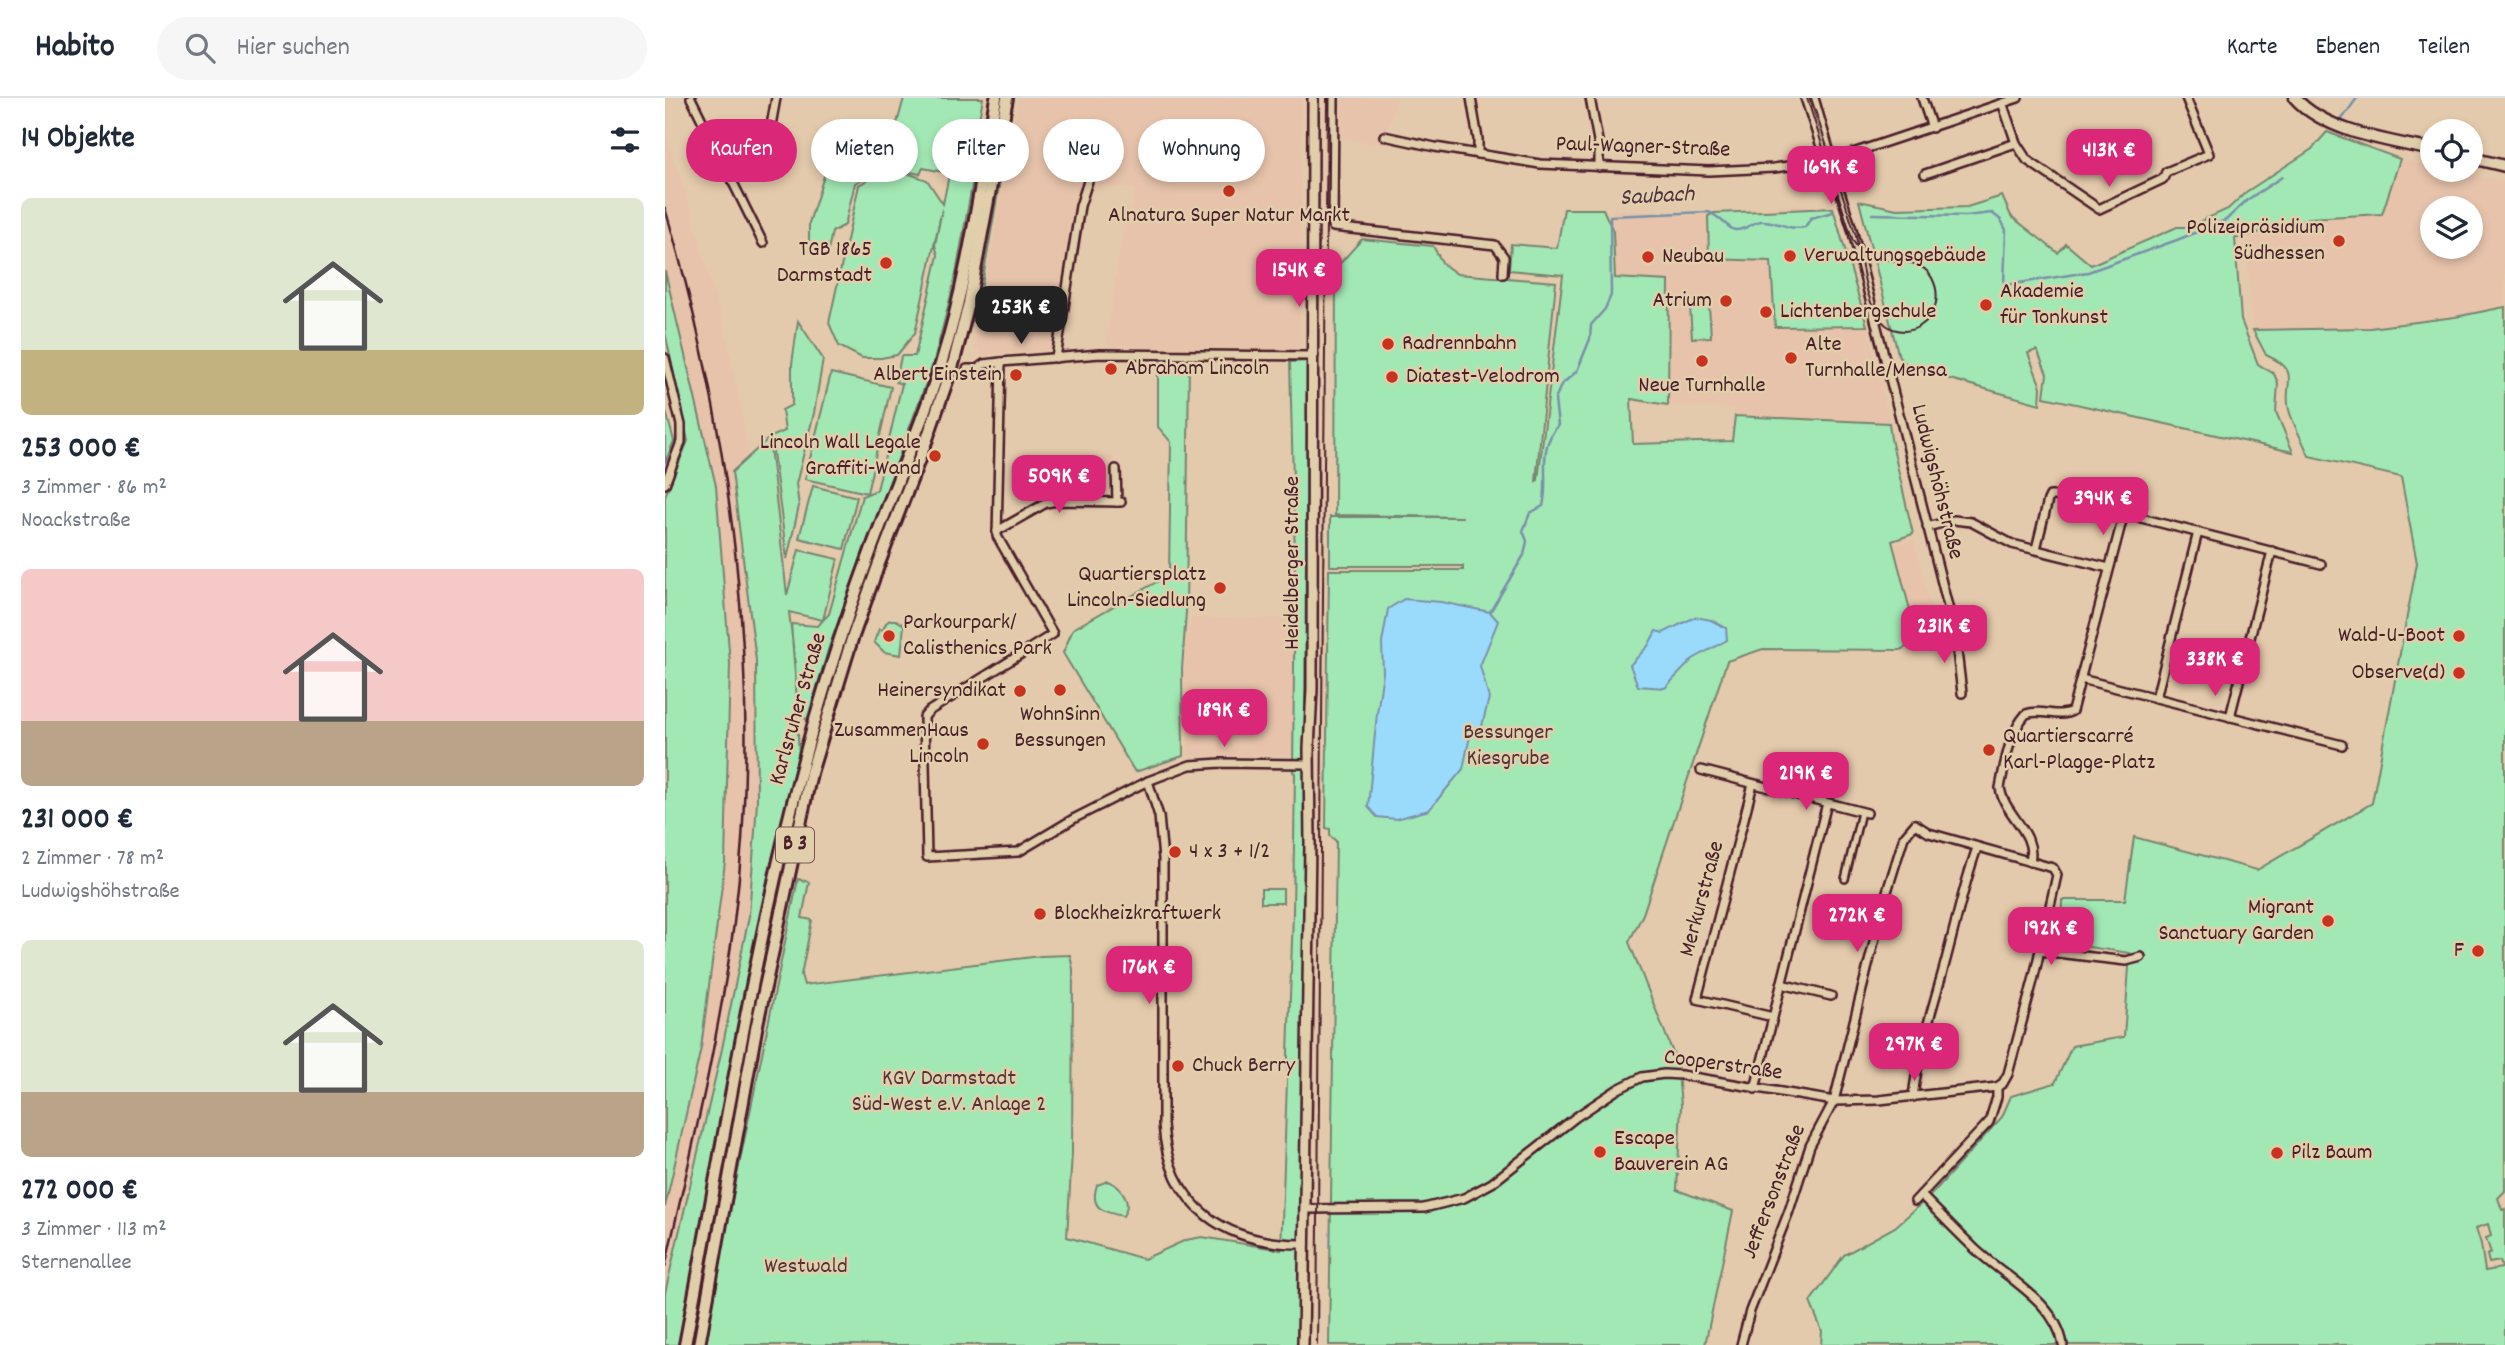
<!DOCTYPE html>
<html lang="de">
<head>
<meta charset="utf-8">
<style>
	body { margin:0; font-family:Dekko,sans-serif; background:#f6f6f7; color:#1f2937; height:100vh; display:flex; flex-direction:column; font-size:26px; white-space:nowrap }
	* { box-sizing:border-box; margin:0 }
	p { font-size:23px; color:#747a83 }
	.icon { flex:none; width:38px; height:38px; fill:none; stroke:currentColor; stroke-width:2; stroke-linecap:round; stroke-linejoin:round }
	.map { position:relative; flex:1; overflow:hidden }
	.drawer { display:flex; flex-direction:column; background:#fff; width:665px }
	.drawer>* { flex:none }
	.top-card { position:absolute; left:21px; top:21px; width:665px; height:63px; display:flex; gap:14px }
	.fabs { position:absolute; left:1755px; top:21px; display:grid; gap:14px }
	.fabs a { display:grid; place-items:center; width:63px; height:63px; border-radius:50%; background:#fff; box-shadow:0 4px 10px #0003; font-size:35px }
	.price { position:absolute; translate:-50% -60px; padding:0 16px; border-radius:14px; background:#db2777; color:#fff; font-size:23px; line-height:46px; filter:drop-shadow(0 2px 4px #0008) }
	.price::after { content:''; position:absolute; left:50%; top:42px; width:21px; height:16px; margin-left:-10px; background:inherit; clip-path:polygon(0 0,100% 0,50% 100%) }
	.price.current { background:#222; color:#fff }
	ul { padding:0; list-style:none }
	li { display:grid; align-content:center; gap:14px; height:371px; padding:0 21px }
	li span { display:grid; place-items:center; height:217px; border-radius:10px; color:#555 }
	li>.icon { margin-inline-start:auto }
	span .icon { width:126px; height:126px; fill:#fffc; stroke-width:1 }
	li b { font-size:30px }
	h2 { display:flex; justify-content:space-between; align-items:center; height:84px; padding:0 21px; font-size:30px }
	.pill { padding:0 24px; border-radius:32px; background:#fff; box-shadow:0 4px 10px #0003; font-size:24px; line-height:63px }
	.pill.current { background:#db2777; color:#fff }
	header { display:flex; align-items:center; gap:42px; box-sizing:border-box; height:98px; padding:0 35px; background:#fff; border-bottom:2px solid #e0e1e3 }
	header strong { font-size:33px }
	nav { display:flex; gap:38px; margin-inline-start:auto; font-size:24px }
	.search { width:490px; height:63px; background:#f6f6f7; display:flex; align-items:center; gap:18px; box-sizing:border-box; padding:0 24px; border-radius:38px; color:#747a83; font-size:26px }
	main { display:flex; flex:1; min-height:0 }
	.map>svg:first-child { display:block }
</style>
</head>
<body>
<header>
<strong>Habito</strong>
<div class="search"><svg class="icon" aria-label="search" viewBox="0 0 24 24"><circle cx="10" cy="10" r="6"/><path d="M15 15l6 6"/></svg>Hier suchen</div>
<nav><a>Karte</a><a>Ebenen</a><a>Teilen</a></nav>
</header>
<main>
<section class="drawer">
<h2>14 Objekte<svg class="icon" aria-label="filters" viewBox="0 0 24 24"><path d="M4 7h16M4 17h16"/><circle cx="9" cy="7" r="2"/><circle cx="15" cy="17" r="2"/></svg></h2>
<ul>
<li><span style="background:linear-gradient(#dfe7d0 70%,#c2b280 0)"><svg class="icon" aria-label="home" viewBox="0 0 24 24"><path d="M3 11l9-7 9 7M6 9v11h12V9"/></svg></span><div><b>253 000 €</b><p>3 Zimmer · 86 m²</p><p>Noackstraße</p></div></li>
<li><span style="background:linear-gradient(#f6c9c9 70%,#b9a48a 0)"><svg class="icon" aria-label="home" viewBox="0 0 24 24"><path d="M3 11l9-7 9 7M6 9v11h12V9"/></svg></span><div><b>231 000 €</b><p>2 Zimmer · 78 m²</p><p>Ludwigshöhstraße</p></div></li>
<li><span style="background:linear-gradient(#dfe7d0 70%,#b9a48a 0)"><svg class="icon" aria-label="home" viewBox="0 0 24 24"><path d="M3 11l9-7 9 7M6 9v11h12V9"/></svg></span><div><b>272 000 €</b><p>3 Zimmer · 113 m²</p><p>Sternenallee</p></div></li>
</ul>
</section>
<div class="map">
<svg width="1840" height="1247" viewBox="0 0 1840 1247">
	<rect width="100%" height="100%" fill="#e4caac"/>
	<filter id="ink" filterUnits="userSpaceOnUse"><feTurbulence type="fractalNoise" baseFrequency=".0143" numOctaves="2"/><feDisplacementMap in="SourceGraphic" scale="14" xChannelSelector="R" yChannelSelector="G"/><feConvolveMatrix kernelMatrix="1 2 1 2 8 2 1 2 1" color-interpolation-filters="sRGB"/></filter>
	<g filter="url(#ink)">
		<g fill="#e7c3ab" fill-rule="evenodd">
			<path d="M353 0H637L634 252 446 248 441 244 461 111 467 112 470 91 426 86 433 45 424 43 422 74 414 99 388 250 387 253 319 257 309 250 332 119 343 59 348 45 347 31Z"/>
			<path d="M677 0H732L722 35 715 34 712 47 676 39Z"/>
			<path d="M0 36 22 99 61 236 77 316 94 427 103 624 133 619 103 707 69 888V922L0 1247V955L23 343 0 234Z"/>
			<path d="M1735 61 1767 69 1768 72H1782L1840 84V209L1790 219 1705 230 1588 232 1580 138 1644 120 1717 116ZM1768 110H1806V149H1768Z"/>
			<path d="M1131 107 1169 109 1207 246 1224 325 1070 318V310L1003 307 1004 183 949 180 948 111 1020 118 1038 116V119L1048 118 1049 115Z"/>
			<path d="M448 358V398H384V392H388V372H397V359Z"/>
			<path d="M1249 441 1275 546 1255 551 1228 447Z"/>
			<path d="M526 520H629V657L523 658 519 572Z"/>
		</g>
		<g fill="#a2e8b4" stroke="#768470" stroke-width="2" fill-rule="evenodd">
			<path d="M239 0H318L303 79 258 70 255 76C227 70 215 71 190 85L180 127 167 134 163 153 144 151V125L168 50 222 62Z"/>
			<path d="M1662 34 1735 61 1717 116 1644 120 1575 140H1570L1576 222 1593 266 1609 276 1613 285 1611 314 1628 354 1379 299 1382 276 1372 252 1363 255 1376 289 1375 306 1245 270 1234 259 1194 103 1232 111 1302 109 1337 98 1346 118 1393 155 1401 146 1426 167 1512 129H1523L1563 111 1581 94 1647 51Z"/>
			<path d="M239 74 262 82 278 106 284 77 308 82 290 181 269 263 164 549 142 622 133 614 126 526 153 528 158 522 124 514 130 564 134 660 105 768 13 1247H0V1195L57 951 84 818 92 704 91 562 67 374 104 340 122 497 134 452 173 461 158 522 164 516 197 398 212 392 237 286 231 284 236 258H250L273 157 270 147 277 111 250 235 232 257 216 260H197L174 248 164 225 194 87 215 75Z"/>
			<path d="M335 83 316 192 310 198 329 96Z"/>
			<path d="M1168 110 1202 228 1110 229 1106 163 1044 161 1043 118 1049 115Z"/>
			<path d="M899 111H938L948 133 950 180 1004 183 1003 307 966 301 968 346 1067 343 1070 318 1224 325 1226 341 1248 436 1227 443 1253 543 1235 552 1098 551 1062 563 978 816 964 844 1012 965 1016 1007 1012 1092 1068 1113 1040 1247H664L671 743 665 738V731L661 730 664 472H798V468H665V419H798L670 417 671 170 697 141 768 148 778 166 792 176 891 184 871 383 873 382 898 177 844 172 846 146 892 150Z"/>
			<path d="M0 173 51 388 65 565 60 764 36 950 0 1109V398L23 343 0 234Z"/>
			<path d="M1044 207 1046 239 1027 240 1025 208Z"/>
			<path d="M1840 209V1093L1833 1100 1837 1112 1840 1111V1247H1156L1157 1233 1145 1204 1179 1157 1230 1129 1265 1098 1337 1019 1346 998 1390 985 1407 948 1459 939 1465 855 1396 845 1397 802H1460L1469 739 1592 772 1707 705 1752 465 1736 379 1644 358C1638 343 1628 327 1624 312 1617 284 1639 274 1601 257L1588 232 1705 230 1790 219ZM1823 1126 1826 1138 1821 1140 1826 1155 1822 1157 1824 1165 1835 1163 1837 1170 1820 1173 1816 1146 1811 1130Z"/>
			<path d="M133 223 158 261 149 315 131 386 134 408 122 461 106 339 120 333 117 312 127 307V266Z"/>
			<path d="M642 263 639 788 633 1247H41L62 1126 133 781 144 784 137 820 147 822 136 877 139 887 376 858 405 857 408 871 407 1055 402 1139 479 1161 521 1142 537 1139 616 1152 628 815 630 675 628 674 630 462 625 264Z"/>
			<path d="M493 264H524L521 514 517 571 518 658 470 674 398 555 408 531 504 477 506 344 493 329Z"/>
			<path d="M166 275 226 289 202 395 140 381Z"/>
			<path d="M0 310 9 343 0 365Z"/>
			<path d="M148 388 192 399 179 451 134 440Z"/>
			<path d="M225 522H231L239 527 236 557 219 554 209 544 214 531 218 532 221 525Z"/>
			<rect x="596" y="791" width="22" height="14"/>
			<path d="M443 1083C457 1089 468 1104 458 1118 439 1114 424 1111 432 1087Z"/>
		</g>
		<g fill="#9adbfc" stroke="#7a90a8" stroke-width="2">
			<path d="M739 501 776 504 825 514 833 523 815 568 824 600 816 632 805 638 798 671 764 712 731 721 712 719 703 709 712 615 718 575 717 545 723 511Z"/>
			<path d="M1030 519 1046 522 1061 530 1062 542 1028 561 1000 590 973 588 965 567 983 548 991 533 998 535Z"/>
		</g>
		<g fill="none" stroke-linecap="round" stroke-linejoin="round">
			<g stroke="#7a90a8" stroke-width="2.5">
				<path d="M1677 21 1692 0"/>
				<path d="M1207 116 1301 118 1327 115 1336 122 1341 132 1339 186 1342 187 1423 174 1512 142 1561 122 1582 102 1617 79"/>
				<path d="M825 514 859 457 862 443 858 433 865 415 878 408C885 377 871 354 893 327L890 302 896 287 912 273 925 241 926 227 940 211 946 197 945 118 1043 114C1054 117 1063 131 1070 132 1080 133 1087 124 1096 123 1112 122 1122 133 1140 129L1146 120 1168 114"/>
			</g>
			<defs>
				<path id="pedestrian" d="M1180 781 1196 714"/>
				<g id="minor">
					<path d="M26 0 98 145"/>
					<path d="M669 0 668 129 830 147 839 159 838 176"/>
					<path d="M806 0 813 41V56"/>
					<path d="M925 0 934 48V69"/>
					<path d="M1140 0 1158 55 1163 62"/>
					<path d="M1149 0 1167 62"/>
					<path d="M1257 0 1267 30"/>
					<path d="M1338 7 1351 45 1362 62 1434 111 1498 81 1501 74 1544 56 1521 0"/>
					<path d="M719 38 770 49 875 66 1044 73 1109 70 1167 62 1353 0"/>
					<path d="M106 42 105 33 111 0"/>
					<path d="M1165 62 1187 131 1290 536 1297 595"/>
					<path d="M1260 76 1351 45"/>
					<path d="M0 260 16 327V344L0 386"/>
					<path d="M391 260 415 108 424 80"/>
					<path d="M336 264 332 438 388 536 264 613 259 619 262 759 353 754 410 720 483 683 525 667 556 665 644 666"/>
					<path d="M302 271H312L319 266 336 264 435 256 649 258"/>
					<path d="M451 371 452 404"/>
					<path d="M1262 429 1289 422 1306 424 1347 446 1444 470"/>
					<path d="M332 433 381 405 392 403 456 404"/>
					<path d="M1371 451 1383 402 1385 398H1390L1656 466"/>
					<path d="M1416 581 1677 647"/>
					<path d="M1491 600 1533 434"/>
					<path d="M1565 619 1607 453"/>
					<path d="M1036 672 1202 715"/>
					<path d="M483 683 494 718 498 761V1026C503 1109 561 1147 640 1146"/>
					<path d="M1088 686 1032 901 1108 919"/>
					<path d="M1365 764C1372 734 1339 717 1335 690 1340 665 1344 635 1361 616 1377 610 1393 621 1407 613L1459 415"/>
					<path d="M1375 853 1461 863 1476 859"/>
					<path d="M1116 886 1166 898"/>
					<path d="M1090 991 1162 705"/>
					<path d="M1248 999C1253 955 1267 912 1279 869 1290 829 1298 789 1312 750"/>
					<path d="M1256 1097C1274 1115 1291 1133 1309 1150 1339 1179 1391 1203 1398 1247"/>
					<path d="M1250 1103 1324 1024 1332 999V989"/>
					<path d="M640 1111 759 1110 799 1100 827 1085 911 1019 953 991 977 979 999 976 1016 977 1169 1003 1214 1002 1332 989"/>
					<path d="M1076 1247 1085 1213 1124 1113 1145 1048 1169 1003 1220 800 1239 739 1250 726 1264 735 1388 770 1392 777 1368 883 1343 976 1338 985 1332 989"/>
				</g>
				<path id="tertiary" d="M638 1247 645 744 644 651 647 591 648 0"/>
				<g id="secondary">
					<path d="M1630 0C1660 34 1725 43 1768 52"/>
					<path d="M1806 60 1840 68"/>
				</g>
				<g id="primary">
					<path d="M20 1247C59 1042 91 833 147 632 163 576 181 520 201 466 225 399 254 334 276 266 303 180 315 89 331 0"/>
					<path d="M34 1247 91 931 146 675 187 541 213 468 262 341 289 263 304 205 342 0"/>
				</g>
			</defs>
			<use href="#pedestrian" stroke="#4a1f2b" stroke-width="10"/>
			<use href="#minor" stroke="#4a1f2b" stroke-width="12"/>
			<use href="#tertiary" stroke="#4a1f2b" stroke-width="14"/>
			<use href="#secondary" stroke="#4a1f2b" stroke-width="15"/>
			<use href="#primary" stroke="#4a1f2b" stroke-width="16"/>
			<use href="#pedestrian" stroke="#e1cfac" stroke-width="5"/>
			<use href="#minor" stroke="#e1cfac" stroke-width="7"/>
			<use href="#tertiary" stroke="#e1cfac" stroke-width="9"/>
			<use href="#secondary" stroke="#e1cfac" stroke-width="10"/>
			<use href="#primary" stroke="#e1cfac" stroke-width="10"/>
			<g stroke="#4a1f2b" stroke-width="2">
				<path d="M1142 0 1188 143C1208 176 1251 150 1267 180 1287 218 1237 255 1212 217 1200 198 1196 161 1191 138L1146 0"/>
				<path d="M652 1247 662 0"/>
			</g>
			<path stroke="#4a1f2b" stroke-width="2.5" d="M0 110C68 340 99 587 69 825 54 941 26 1055 0 1169"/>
		</g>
	</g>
	<g fill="#c8321e" stroke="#e1cfac" stroke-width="2.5">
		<circle cx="564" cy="93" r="7"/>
		<circle cx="1674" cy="143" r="7"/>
		<circle cx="1125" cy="158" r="7"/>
		<circle cx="983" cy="159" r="7"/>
		<circle cx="221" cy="165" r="7"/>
		<circle cx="1061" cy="203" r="7"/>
		<circle cx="1321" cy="207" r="7"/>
		<circle cx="1101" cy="214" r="7"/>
		<circle cx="723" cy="246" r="7"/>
		<circle cx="1126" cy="260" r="7"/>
		<circle cx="1037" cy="263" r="7"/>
		<circle cx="446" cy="271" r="7"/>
		<circle cx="351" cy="277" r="7"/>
		<circle cx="727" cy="279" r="7"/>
		<circle cx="270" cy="358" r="7"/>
		<circle cx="555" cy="490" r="7"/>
		<circle cx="224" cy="538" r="7"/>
		<circle cx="1794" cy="538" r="7"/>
		<circle cx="1794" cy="575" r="7"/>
		<circle cx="395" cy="592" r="7"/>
		<circle cx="355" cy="593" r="7"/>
		<circle cx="318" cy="646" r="7"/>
		<circle cx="1324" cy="652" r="7"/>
		<circle cx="510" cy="754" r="7"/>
		<circle cx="375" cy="816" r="7"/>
		<circle cx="1663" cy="823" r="7"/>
		<circle cx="1813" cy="853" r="7"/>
		<circle cx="513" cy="968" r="7"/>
		<circle cx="935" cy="1054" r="7"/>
		<circle cx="1612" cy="1055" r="7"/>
	</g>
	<g text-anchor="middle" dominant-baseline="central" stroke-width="5" stroke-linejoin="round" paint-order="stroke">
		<rect fill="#e1cfac" stroke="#775452" stroke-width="2" x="111" y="729.5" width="38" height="35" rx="5"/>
		<g font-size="21" font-weight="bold" fill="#4a1f2b">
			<text x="130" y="747">B 3</text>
		</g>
		<g font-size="23" fill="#4a1f2b" stroke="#e1cfac">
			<text transform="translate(978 50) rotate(2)">Paul-Wagner-Straße</text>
			<text transform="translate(1271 384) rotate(76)">Ludwigshöhstraße</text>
			<text transform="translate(628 465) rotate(-90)">Heidelberger Straße</text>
			<text transform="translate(134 611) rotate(-74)">Karlsruher Straße</text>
			<text transform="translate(1038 801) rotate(-75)">Merkurstraße</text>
			<text transform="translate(1058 968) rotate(8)">Cooperstraße</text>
			<text transform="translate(1110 1094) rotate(-69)">Jeffersonstraße</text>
		</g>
		<g font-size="23" fill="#4a1f2b" stroke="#e1cfac" text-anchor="start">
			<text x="564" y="118" text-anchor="middle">Alnatura Super Natur Markt</text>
			<text x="1660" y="130" text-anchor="end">Polizeipräsidium<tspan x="1660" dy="26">Südhessen</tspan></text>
			<text x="207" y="152" text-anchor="end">TGB 1865<tspan x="207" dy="26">Darmstadt</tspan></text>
			<text x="1139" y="158">Verwaltungsgebäude</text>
			<text x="997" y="159">Neubau</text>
			<text x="1335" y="194">Akademie<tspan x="1335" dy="26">für Tonkunst</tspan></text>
			<text x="1047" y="203" text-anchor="end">Atrium</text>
			<text x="1115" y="214">Lichtenbergschule</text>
			<text x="737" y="246">Radrennbahn</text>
			<text x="1140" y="247">Alte<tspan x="1140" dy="26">Turnhalle/Mensa</tspan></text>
			<text x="460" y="271">Abraham Lincoln</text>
			<text x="337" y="277" text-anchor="end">Albert Einstein</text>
			<text x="741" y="279">Diatest-Velodrom</text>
			<text x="1037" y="288" text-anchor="middle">Neue Turnhalle</text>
			<text x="256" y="345" text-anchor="end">Lincoln Wall Legale<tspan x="256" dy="26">Graffiti-Wand</tspan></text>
			<text x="541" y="477" text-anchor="end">Quartiersplatz<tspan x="541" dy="26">Lincoln-Siedlung</tspan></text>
			<text x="238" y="525">Parkourpark/<tspan x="238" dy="26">Calisthenics Park</tspan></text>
			<text x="1780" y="538" text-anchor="end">Wald-U-Boot</text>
			<text x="1780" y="575" text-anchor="end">Observe(d)</text>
			<text x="341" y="593" text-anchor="end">Heinersyndikat</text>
			<text x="395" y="617" text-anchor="middle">WohnSinn<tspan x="395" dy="26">Bessungen</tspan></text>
			<text x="304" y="633" text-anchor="end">ZusammenHaus<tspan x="304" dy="26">Lincoln</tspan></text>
			<text x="1338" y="639">Quartierscarré<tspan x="1338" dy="26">Karl-Plagge-Platz</tspan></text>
			<text x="524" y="754">4 x 3 + 1/2</text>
			<text x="1649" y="810" text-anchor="end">Migrant<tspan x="1649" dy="26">Sanctuary Garden</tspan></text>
			<text x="389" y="816">Blockheizkraftwerk</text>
			<text x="1799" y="853" text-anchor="end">F</text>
			<text x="527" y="968">Chuck Berry</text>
			<text x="949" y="1041">Escape<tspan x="949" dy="26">Bauverein AG</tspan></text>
			<text x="1626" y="1055">Pilz Baum</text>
		</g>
		<g font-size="23" fill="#533339" stroke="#e1cfac">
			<text x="843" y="635">Bessunger<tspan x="843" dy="26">Kiesgrube</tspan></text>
			<text x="284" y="981">KGV Darmstadt<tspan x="284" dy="26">Süd-West e.V. Anlage 2</tspan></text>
			<text x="141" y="1169">Westwald</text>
		</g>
		<g font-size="24" font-style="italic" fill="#523240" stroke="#e1cfac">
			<text transform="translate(992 99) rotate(-3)">Saubach</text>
		</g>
	</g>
</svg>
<div class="fabs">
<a><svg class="icon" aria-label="locate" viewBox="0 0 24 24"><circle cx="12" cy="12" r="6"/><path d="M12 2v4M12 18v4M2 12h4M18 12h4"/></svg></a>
<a><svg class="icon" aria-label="layers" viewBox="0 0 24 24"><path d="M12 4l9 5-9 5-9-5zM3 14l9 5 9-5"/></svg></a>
</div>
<b class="price" style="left:1444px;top:91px">413K €</b>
<b class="price" style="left:1166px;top:108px">169K €</b>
<b class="price" style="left:634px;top:211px">154K €</b>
<b class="price current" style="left:356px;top:248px">253K €</b>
<b class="price" style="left:394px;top:417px">509K €</b>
<b class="price" style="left:1438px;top:439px">394K €</b>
<b class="price" style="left:1279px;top:567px">231K €</b>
<b class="price" style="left:1550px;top:600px">338K €</b>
<b class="price" style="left:559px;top:651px">189K €</b>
<b class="price" style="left:1141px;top:714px">219K €</b>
<b class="price" style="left:1192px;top:856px">272K €</b>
<b class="price" style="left:1386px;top:869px">192K €</b>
<b class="price" style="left:484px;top:908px">176K €</b>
<b class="price" style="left:1249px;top:985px">297K €</b>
<div class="top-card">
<a class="pill current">Kaufen</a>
<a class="pill">Mieten</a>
<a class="pill">Filter</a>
<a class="pill">Neu</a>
<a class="pill">Wohnung</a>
</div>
</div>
</main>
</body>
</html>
